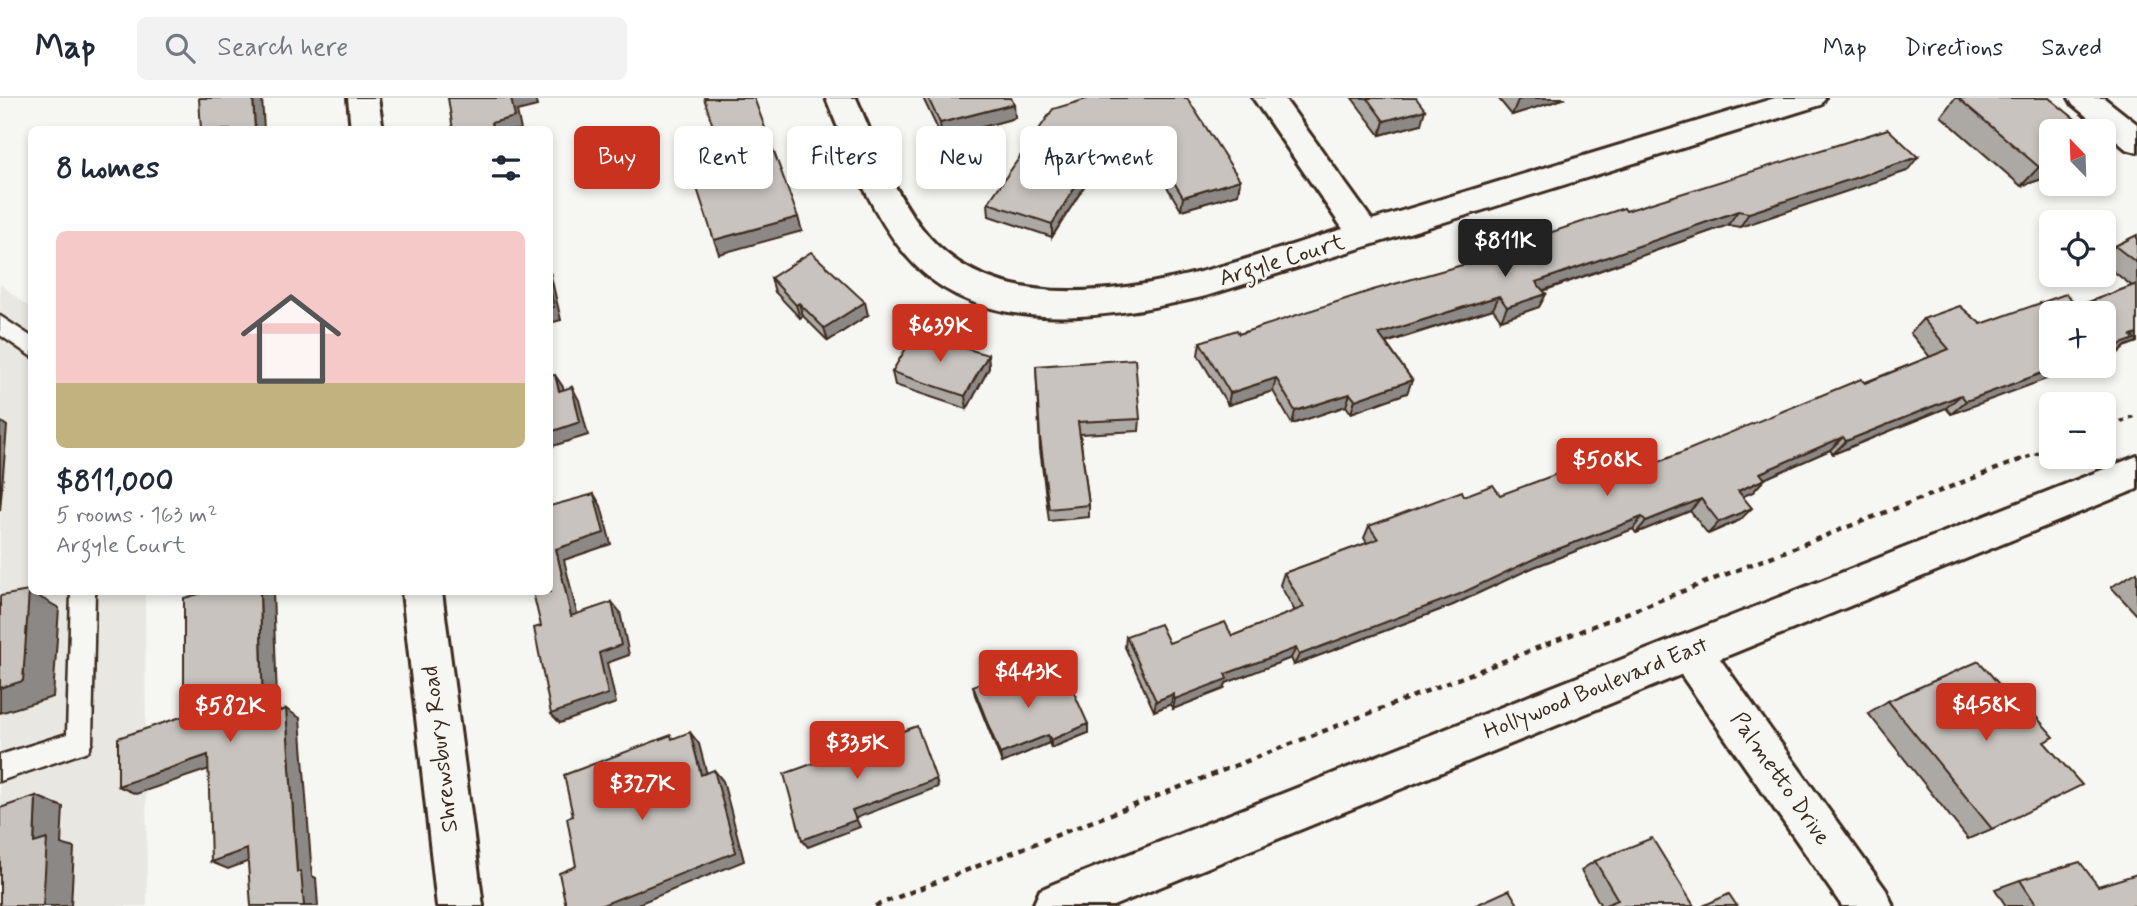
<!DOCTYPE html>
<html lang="en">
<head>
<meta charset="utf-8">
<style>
	body { margin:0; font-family:Mynerve,sans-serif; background:#f2f2f3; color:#1f2937; height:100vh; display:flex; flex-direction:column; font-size:26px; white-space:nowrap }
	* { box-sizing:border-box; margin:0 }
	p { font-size:23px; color:#747a83 }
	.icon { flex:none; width:38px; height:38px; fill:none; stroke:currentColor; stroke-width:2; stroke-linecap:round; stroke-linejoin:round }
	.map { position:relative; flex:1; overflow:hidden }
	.drawer { position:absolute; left:28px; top:28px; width:525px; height:469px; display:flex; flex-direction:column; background:#fff; border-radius:10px; box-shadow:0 4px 10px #0003 }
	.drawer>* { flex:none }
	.hud { position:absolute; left:574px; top:28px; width:665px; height:63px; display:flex; gap:14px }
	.needle { width:46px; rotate:337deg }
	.tools { position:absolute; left:2039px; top:21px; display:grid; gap:14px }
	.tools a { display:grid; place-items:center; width:77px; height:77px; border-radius:10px; background:#fff; box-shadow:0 4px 10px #0003; font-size:35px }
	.price { position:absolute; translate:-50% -60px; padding:0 16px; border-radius:7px; background:#c8321e; color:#fff; font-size:23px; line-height:46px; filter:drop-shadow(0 2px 4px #0008) }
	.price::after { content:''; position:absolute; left:50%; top:42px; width:21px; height:16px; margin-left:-10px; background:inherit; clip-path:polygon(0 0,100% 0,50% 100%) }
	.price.active { background:#222; color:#fff }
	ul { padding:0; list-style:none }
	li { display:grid; align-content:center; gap:14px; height:371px; padding:0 28px }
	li+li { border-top:2px solid #e0e1e3 }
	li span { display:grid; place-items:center; height:217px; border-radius:10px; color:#555 }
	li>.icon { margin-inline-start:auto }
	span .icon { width:126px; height:126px; fill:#fffc; stroke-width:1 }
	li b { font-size:30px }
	h2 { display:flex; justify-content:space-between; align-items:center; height:84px; padding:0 28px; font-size:30px }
	.pill { padding:0 24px; border-radius:10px; background:#fff; box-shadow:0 4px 10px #0003; font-size:24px; line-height:63px }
	.pill.active { background:#c8321e; color:#fff }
	header { display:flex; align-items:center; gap:42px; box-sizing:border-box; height:98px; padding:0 35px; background:#fff; border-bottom:2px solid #e0e1e3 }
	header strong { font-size:33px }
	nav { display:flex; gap:38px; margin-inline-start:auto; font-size:24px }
	.search { width:490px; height:63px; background:#f2f2f3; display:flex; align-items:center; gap:18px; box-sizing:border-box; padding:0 24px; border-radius:10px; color:#747a83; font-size:26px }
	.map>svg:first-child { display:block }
</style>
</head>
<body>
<header>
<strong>Map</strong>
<div class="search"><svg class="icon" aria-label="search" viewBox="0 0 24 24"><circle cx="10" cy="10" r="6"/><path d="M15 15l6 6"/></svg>Search here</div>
<nav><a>Map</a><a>Directions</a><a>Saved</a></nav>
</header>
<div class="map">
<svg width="2137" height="808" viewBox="0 0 2137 808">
	<rect width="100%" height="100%" fill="#f6f6f2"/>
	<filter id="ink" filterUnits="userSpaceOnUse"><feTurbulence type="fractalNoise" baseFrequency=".0143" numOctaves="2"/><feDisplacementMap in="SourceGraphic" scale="14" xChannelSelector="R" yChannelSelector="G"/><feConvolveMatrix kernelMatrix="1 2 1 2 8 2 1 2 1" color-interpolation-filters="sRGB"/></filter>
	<g filter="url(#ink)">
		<path fill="#e8e7e2" d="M0 186 31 211 32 494H145L147 808H0Z"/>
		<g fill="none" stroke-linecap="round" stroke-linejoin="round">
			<defs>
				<g id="service">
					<path d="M0 218 32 239V259L0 237Z"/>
					<path d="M71 494H95L92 644 88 653 0 683V657L67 636Z"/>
				</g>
				<g id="minor">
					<path d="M348 0H378L383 32H351Z"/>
					<path d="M826 0H856C877 48 895 101 930 140 1027 247 1228 165 1343 131L1253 0H1284L1372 122 1775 0H1825L1821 7 1206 198C1110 220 978 244 905 156 868 111 848 54 826 0Z"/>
					<path d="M2069 0H2104L2137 26V54L2126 51 2073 7Z"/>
					<path d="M402 494H442L483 808H437Z"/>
					<path d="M1690 535 1705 540 1886 792 1893 808H1842L1675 568 1669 554 1675 540Z"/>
				</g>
				<path id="tertiary" d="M2137 358V391L1113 808H1033L1040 792 1056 785Z"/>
			</defs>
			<use href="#service" stroke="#3b2a1e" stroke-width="5"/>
			<use href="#minor" stroke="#3b2a1e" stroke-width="6"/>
			<use href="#tertiary" stroke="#3b2a1e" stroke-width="6"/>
			<g stroke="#3b2a1e" stroke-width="3.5" stroke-dasharray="4.5 4.5" stroke-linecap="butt">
				<path d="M2104 330 2137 317"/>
				<path d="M2018 363 2051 350"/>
			</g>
			<path stroke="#3b2a1e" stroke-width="4.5" stroke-dasharray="6 6" stroke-linecap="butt" d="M875 808 2022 361"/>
			<use href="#service" fill="#f6f6f2" fill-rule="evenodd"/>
			<use href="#minor" fill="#f6f6f2" fill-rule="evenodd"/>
			<use href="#tertiary" fill="#f6f6f2" fill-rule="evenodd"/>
		</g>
		<g fill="#aca8a3" stroke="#3b2a1e" stroke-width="2">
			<path d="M923 0H1011L1015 20 942 40Z"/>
			<path d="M1090 0 1240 82 1238 96 1181 112 1146 54 1099 65 1052 139 989 118 988 105Z"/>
			<path d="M1352 0H1416L1421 26 1380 37Z"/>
			<path d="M1498 0H1566L1512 17Z"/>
			<path d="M1955 0H2049L2051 78 2021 88 1941 18Z"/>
			<path d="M1907 73 1740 129 1728 127 1543 193 1546 196 1539 209 1501 222 1493 211 1386 245 1412 282 1407 295 1351 315 1346 308 1292 326 1273 293 1228 307 1198 257 1200 244 1239 236 1473 164 1626 113Z"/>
			<path d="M2137 137V244L2126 248 2118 255 2104 260V215L2051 268 1951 316 1946 310 1833 356 1830 352 1764 381 1753 394 1742 398 1740 422 1708 436 1690 413 1636 435 1633 431 1534 469 1453 507 1294 567 1291 560 1226 585 1224 591 1173 611 1171 606 1154 613 1125 549 1126 538 1169 545 1232 538 1295 513 1280 487 1284 475 1367 445 1364 440 1369 428 1464 398 1500 397 1649 368 1930 259 1910 235 1923 221 1981 226 2078 208 2132 188 2104 166V159L2115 148Z"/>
			<path d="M771 180 868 217 828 243 803 218 800 220 775 194Z"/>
			<path d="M988 257 989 270 967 311 895 287 892 274Z"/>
			<path d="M1036 269 1140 321 1139 333 1080 336 1089 407V419L1049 423 1040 351Z"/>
			<path d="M2137 474V517L2111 489Z"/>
			<path d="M973 588 1027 592 1088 626V635L1051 650 1049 645 1002 665 975 597Z"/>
			<path d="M1888 603 2044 644 1992 731 1968 741 1868 615Z"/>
			<path d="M1595 763 1694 808H1601L1581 772Z"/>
			<path d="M2020 782 2098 788 2137 808H2006L1995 791Z"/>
		</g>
		<g fill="#8c8885" stroke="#3b2a1e" stroke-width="2">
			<path d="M253 0H262L264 32H255Z"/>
			<path d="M511 0H535L537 8 517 13 521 32H493L491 25Z"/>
			<path d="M1525 0H1566L1512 17 1518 2Z"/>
			<path d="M1014 6 1015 20 942 40 940 25Z"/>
			<path d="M1425 12 1421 26 1380 37 1384 23Z"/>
			<path d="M1147 40 1146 54 1099 65 1052 139V126L1099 51Z"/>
			<path d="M1918 59 1907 73 1740 129 1749 115Z"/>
			<path d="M2051 65V78L2021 88 2039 69Z"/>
			<path d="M1240 82 1238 96 1181 112 1183 99Z"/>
			<path d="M1738 113 1728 127 1530 197 1536 184Z"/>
			<path d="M798 119 802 133 719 156 714 142Z"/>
			<path d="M550 174 561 222 550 225Z"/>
			<path d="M1546 196 1539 209 1501 222 1507 209Z"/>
			<path d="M1499 198 1493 211 1374 248 1379 236Z"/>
			<path d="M865 204 868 217 828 243 824 230Z"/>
			<path d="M799 205 803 218 800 220 796 207Z"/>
			<path d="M2137 236V244L2126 248 2118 255 2104 260V252Z"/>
			<path d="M988 257 989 270 967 311 965 298Z"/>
			<path d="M2061 268H2082L1951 316 1966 303Z"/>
			<path d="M555 277 563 289 567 306 559 293Z"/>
			<path d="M1276 280 1273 293 1228 307 1230 295Z"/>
			<path d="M1412 282 1407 295 1351 315 1355 302Z"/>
			<path d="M572 289 579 302 588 337 550 349V334Z"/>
			<path d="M1350 296 1346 308 1292 326 1295 313Z"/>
			<path d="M1961 297 1946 310 1833 356 1846 343Z"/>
			<path d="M0 323 7 328 0 413Z"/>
			<path d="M1843 339 1830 352 1748 388 1760 375Z"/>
			<path d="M1765 381 1753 394 1726 406 1738 393Z"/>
			<path d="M594 396 601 408 611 446 564 462 580 528 571 518 556 451Z"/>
			<path d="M1701 401 1690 413 1636 435 1646 423Z"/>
			<path d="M1752 410 1740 422 1708 436 1719 424Z"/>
			<path d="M1642 419 1633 431 1534 469 1453 507 1294 567 1299 557 1542 457Z"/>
			<path d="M29 493 59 510 53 599 0 615V590Z"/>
			<path d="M260 494H273L278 628 263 619Z"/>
			<path d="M612 504 620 514 629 557 607 565 616 605 560 625 551 616 599 555Z"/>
			<path d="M1296 550 1291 560 1226 585 1224 591 1173 611 1175 601 1225 576Z"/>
			<path d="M1173 596 1171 606 1154 613 1156 603Z"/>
			<path d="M286 611 300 620 312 778 316 780 318 808H304L297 774Z"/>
			<path d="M1088 626V635L1051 650V642Z"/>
			<path d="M690 634 699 646 710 688 701 677Z"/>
			<path d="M1048 637 1049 645 1002 665 1000 656Z"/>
			<path d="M208 657 224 666 136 696 118 688Z"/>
			<path d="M714 672 723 683 744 763 633 808H600Z"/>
			<path d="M936 681 938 689 856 720 860 729 808 749 802 742 852 712Z"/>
			<path d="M36 698 63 709 61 746 74 750 71 808H43L34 745Z"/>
			<path d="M247 751 263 758 228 771 211 764Z"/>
		</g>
		<g fill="#c8c3be" stroke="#3b2a1e" stroke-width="2">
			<path d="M199 0H253L255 32H201Z"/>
			<path d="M448 0H511L515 19 491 25 493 32H453Z"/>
			<path d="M704 0H754L798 119 714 142 690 69 723 60Z"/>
			<path d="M928 0H1011L1014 6 940 25Z"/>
			<path d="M1090 0H1187L1240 82 1183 99 1147 40 1099 51 1052 126 988 105 1053 11Z"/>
			<path d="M1367 0H1416L1425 12 1384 23Z"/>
			<path d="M1958 0H2049L2090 33H2051V65L2039 69Z"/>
			<path d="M1888 31 1918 59 1749 115 1738 113 1536 184 1546 196 1507 209 1499 198 1379 236 1412 282 1355 302 1350 296 1295 313 1276 280 1230 295 1200 244 1237 232 1239 236 1373 192 1473 164 1504 150 1624 110 1626 113Z"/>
			<path d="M2137 137V165L2115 148Z"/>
			<path d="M811 154 865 204 824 230 799 205 796 207 771 180Z"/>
			<path d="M2137 186V236L2131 238 2135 241 2104 252V215H2051V268H2061L1966 303 1961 297 1846 343 1843 339 1760 375 1765 381 1738 393 1752 410 1719 424 1701 401 1646 423 1642 419 1542 457 1460 496 1299 557 1296 550 1225 576 1227 581 1175 601 1173 596 1156 603 1126 538 1160 526 1169 545 1225 524 1232 538 1304 509 1284 475 1378 441 1369 428 1462 393 1464 398 1493 387 1500 397 1633 348 1649 368 1861 281 1865 285 1949 251 1923 221 1960 208 1981 226 2066 196 2078 208Z"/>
			<path d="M550 190 554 209 550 210Z"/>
			<path d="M915 235 988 257 965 298 892 274Z"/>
			<path d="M1135 261 1140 321 1078 324 1089 407 1049 411 1040 339 1036 268Z"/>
			<path d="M555 277 559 293 572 289 580 324 550 334V278Z"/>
			<path d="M594 396 604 435 556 451 571 518 612 504 621 547 599 555 608 596 551 616 534 530 541 528 533 494H550V408Z"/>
			<path d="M29 493 23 583 0 590V498Z"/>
			<path d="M206 494H260L263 619 286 611 297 774 301 773 304 808H251L247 751 211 764 208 657 118 688V640L184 618V500Z"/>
			<path d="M1979 563 2008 597 2014 594 2054 639 2044 644 2082 687 1992 731 1888 603Z"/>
			<path d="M1018 570 1027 592 1066 577 1088 626 1051 642 1048 637 1000 656 973 588Z"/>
			<path d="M917 628 936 681 852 712 856 722 802 742 784 676Z"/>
			<path d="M690 634 701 677 714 672 736 754 600 808H566L559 775 576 768 567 720 573 718 564 677 671 637 672 641Z"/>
			<path d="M36 698 34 745 47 741 43 808H0V710Z"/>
			<path d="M1652 740 1694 808H1603L1618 802 1595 763Z"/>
			<path d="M2080 764 2098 788 2137 776V808H2037L2020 782Z"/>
			<path d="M1509 792 1519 808H1474Z"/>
			<path d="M1729 796 1737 808H1703Z"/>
		</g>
	</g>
	<g text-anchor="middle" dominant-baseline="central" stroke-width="5" stroke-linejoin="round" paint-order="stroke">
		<g font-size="23" fill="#3b2a1e" stroke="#f6f6f2">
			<text transform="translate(1282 163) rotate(-17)">Argyle Court</text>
			<text transform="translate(1596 591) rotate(-22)">Hollywood Boulevard East</text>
			<text transform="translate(441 651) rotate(-97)">Shrewsbury Road</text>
			<text transform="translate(1780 681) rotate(55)">Palmetto Drive</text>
		</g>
	</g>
</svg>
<div class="tools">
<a><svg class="needle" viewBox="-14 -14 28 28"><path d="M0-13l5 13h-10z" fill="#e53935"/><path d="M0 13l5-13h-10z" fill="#747a83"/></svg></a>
<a><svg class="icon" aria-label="locate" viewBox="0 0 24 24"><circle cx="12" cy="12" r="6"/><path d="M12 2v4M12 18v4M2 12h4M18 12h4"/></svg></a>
<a>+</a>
<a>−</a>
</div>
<b class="price active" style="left:1505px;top:181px">$811K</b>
<b class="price" style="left:940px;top:266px">$639K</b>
<b class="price" style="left:1607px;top:400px">$508K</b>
<b class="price" style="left:1028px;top:612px">$443K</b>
<b class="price" style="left:1986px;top:645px">$458K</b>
<b class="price" style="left:230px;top:646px">$582K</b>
<b class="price" style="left:857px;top:683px">$335K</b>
<b class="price" style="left:642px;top:724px">$327K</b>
<div class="hud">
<a class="pill active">Buy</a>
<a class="pill">Rent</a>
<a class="pill">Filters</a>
<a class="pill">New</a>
<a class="pill">Apartment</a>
</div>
<section class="drawer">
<h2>8 homes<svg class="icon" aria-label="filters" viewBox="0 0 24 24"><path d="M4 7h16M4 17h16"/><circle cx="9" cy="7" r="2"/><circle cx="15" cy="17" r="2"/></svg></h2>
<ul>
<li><span style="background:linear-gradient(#f6c9c9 70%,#c2b280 0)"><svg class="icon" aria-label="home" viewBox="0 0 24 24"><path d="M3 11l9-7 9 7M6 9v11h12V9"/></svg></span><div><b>$811,000</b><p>5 rooms · 163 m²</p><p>Argyle Court</p></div></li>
</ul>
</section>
</div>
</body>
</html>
